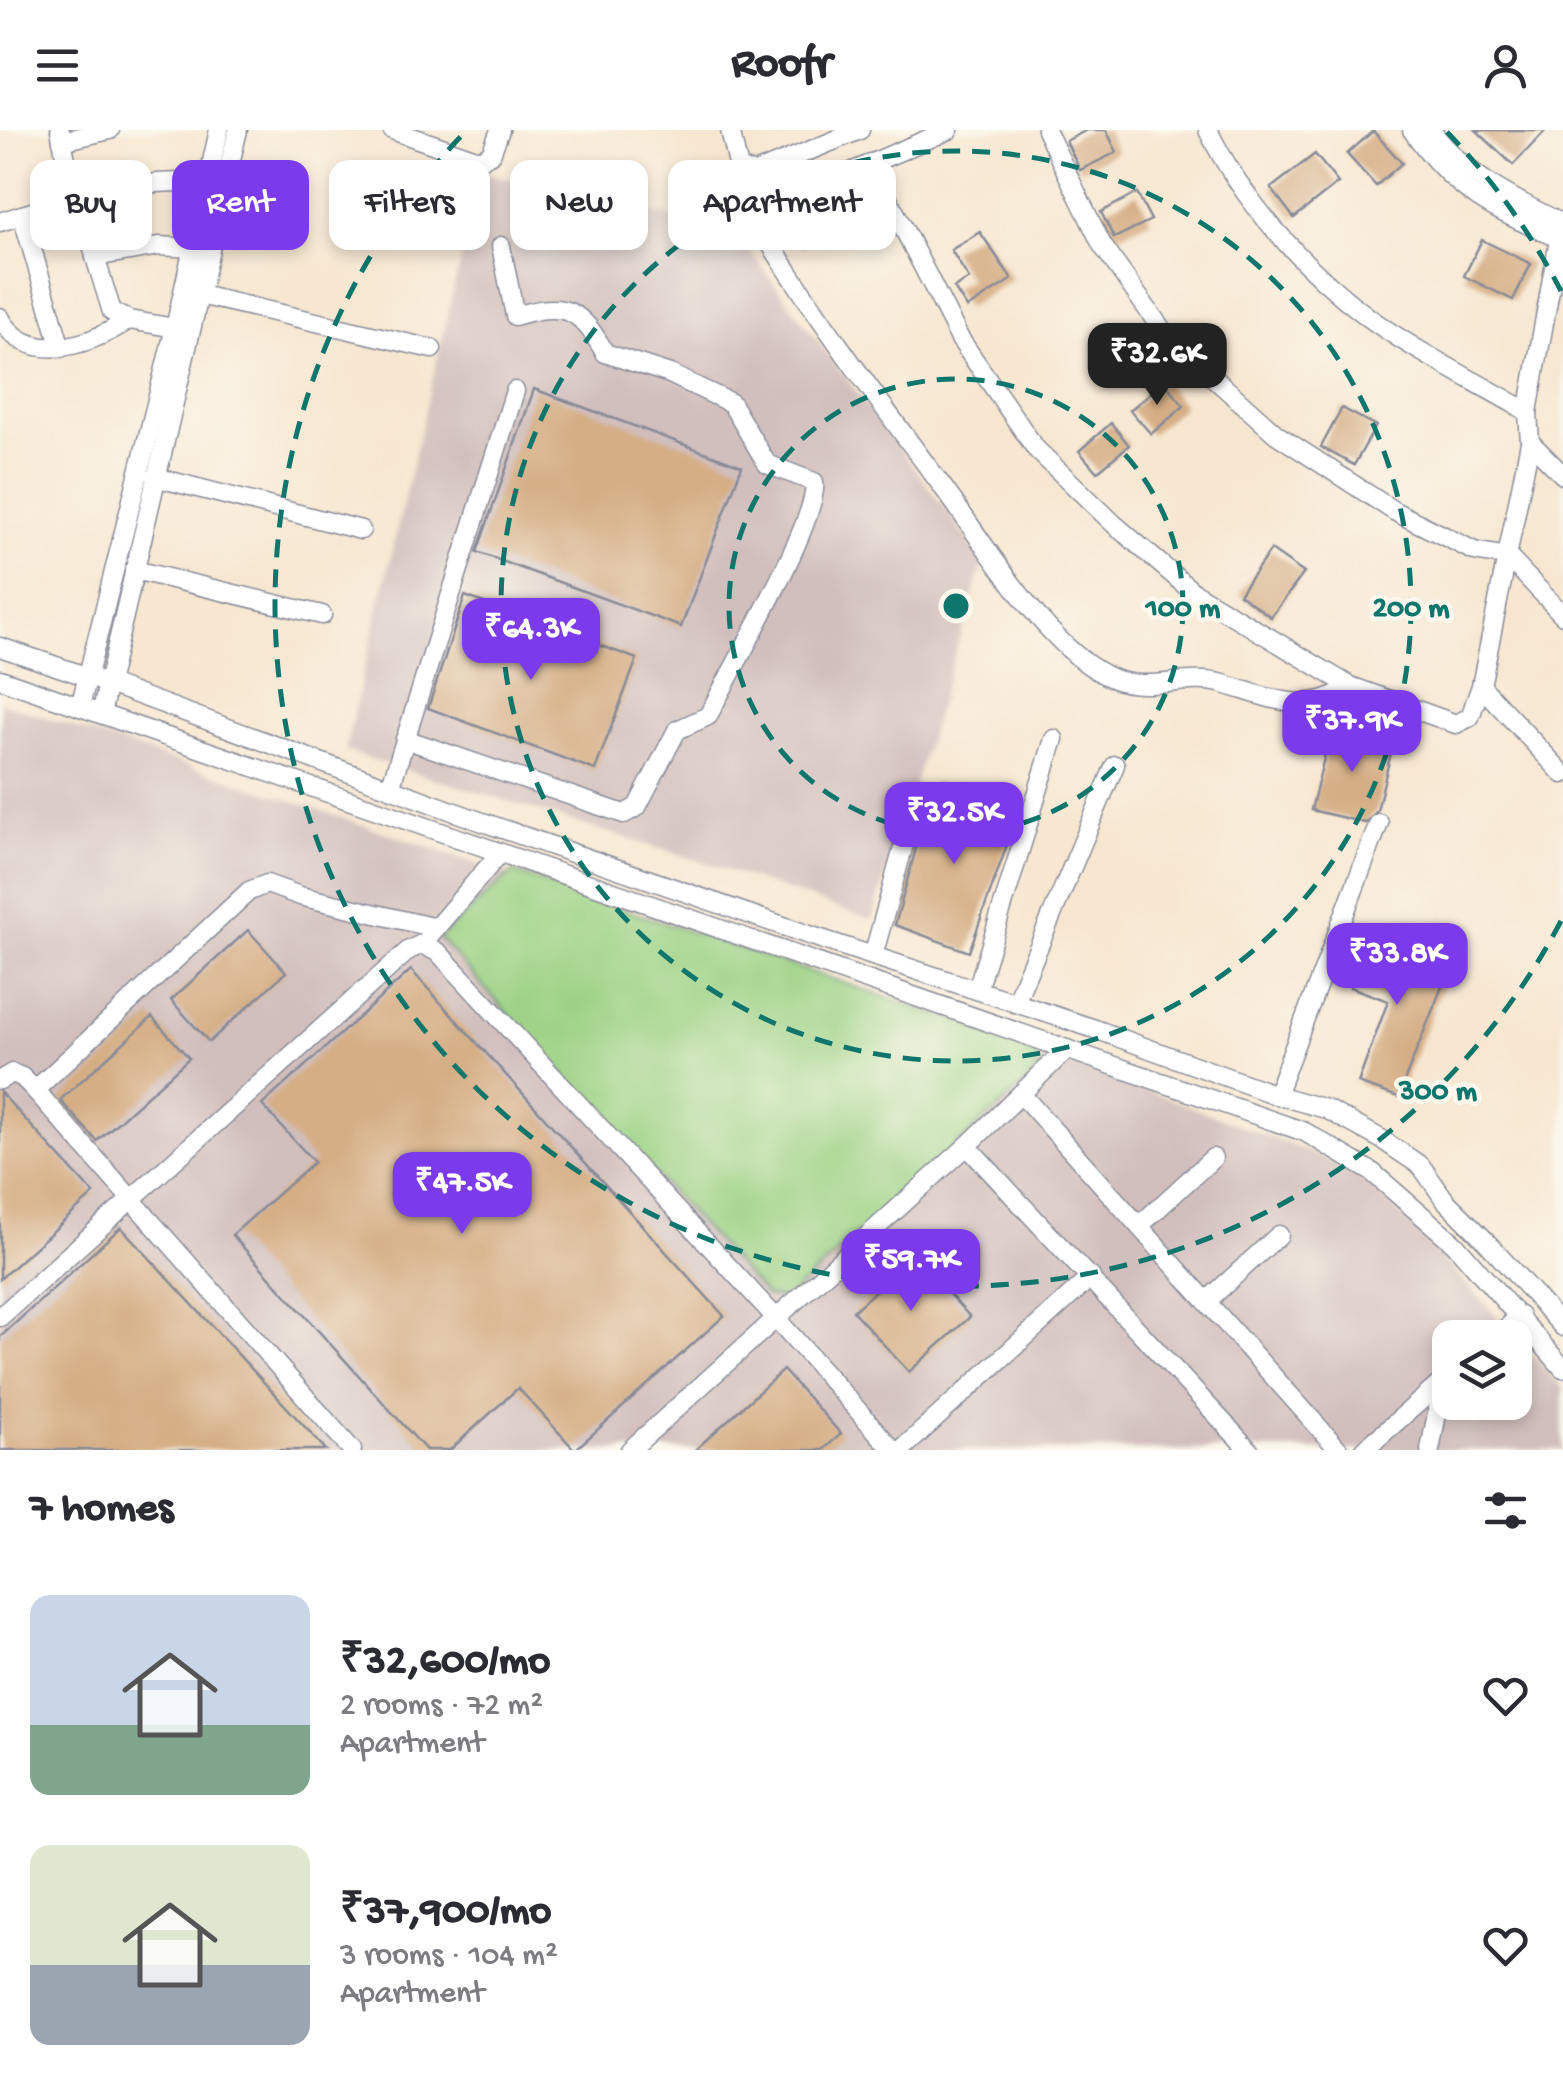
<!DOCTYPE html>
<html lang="en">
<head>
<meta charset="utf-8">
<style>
	body { margin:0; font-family:"Gochi Hand",sans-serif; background:#f7f7f7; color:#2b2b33; height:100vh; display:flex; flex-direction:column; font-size:38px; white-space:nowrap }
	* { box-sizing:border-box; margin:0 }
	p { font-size:32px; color:#7c7c81 }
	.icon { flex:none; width:55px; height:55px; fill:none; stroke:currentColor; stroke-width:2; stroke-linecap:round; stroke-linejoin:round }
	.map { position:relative; height:1320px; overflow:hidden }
	.sheet { display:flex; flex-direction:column; background:#fff; flex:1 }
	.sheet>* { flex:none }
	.top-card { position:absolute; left:30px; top:30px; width:1000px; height:90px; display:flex; gap:20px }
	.tools { position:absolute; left:1432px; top:1190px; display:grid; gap:20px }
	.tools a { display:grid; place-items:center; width:100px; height:100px; border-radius:20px; background:#fff; box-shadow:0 5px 15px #0003; font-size:50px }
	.price { position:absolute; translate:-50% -85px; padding:0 22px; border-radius:20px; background:#7c3aed; color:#fff; font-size:32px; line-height:65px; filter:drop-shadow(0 2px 5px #0008) }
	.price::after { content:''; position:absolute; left:50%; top:60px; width:30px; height:22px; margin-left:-15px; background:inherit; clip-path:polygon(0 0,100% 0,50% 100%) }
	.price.current { background:#222; color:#fff }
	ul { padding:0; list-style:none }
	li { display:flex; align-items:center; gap:30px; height:250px; padding:0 30px }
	li span { display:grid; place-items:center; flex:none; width:280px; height:200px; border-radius:20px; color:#555 }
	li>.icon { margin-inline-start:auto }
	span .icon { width:120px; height:120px; fill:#fffc; stroke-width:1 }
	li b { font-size:42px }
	h2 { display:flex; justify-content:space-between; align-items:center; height:120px; padding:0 30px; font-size:42px }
	.chip { padding:0 35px; border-radius:20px; background:#fff; box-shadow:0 5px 15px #0003; font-size:35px; line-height:90px }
	.chip.current { background:#7c3aed; color:#fff }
	header { display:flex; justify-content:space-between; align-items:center; height:130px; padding:0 30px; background:#fff; font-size:45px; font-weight:800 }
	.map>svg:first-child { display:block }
</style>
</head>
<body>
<header><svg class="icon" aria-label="menu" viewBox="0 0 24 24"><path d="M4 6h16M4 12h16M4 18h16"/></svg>Roofr<svg class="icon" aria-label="person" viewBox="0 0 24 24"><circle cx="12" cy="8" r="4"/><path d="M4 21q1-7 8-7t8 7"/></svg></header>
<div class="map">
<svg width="1563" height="1320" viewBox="0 0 1563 1320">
	<rect width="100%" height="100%" fill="#fbf7ec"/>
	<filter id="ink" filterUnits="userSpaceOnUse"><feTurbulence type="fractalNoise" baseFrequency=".01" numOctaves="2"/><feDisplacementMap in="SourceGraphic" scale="20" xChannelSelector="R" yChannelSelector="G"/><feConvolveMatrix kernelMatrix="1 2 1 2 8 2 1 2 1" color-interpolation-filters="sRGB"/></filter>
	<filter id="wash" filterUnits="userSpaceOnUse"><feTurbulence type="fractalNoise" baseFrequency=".0048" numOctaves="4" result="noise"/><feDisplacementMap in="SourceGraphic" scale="40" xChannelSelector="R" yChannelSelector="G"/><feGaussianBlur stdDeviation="2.25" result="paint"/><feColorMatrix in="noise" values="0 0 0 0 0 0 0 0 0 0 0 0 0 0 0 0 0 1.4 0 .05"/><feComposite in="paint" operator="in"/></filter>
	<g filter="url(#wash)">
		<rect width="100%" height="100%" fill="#f7e7d1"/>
		<g fill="#d1bfbd" fill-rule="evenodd">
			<path d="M481 42 735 102 984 430 872 790 700 731 345 621Z"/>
			<path d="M0 572 1157 964 1348 1037 1406 1089 1563 1258V1320H0ZM1450 1208H1515V1272H1450Z"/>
		</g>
		<path fill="#9bd183" stroke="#5b8070" stroke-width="2.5" d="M513 742 1026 914C1040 922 1040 929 1036 944L786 1169 766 1166 439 808Z"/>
		<g id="blocks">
			<g fill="#d5ae85">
				<path d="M1087 0H1106L1117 22 1080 40 1066 11Z"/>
				<path d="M1476 0H1546L1513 35Z"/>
				<path d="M1373 1 1402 33 1376 56 1347 24Z"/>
				<path d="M1315 24 1338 53 1294 88 1271 58Z"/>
				<path d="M854 54 869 87 800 117 785 84Z"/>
				<path d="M1137 63 1151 90 1114 108 1101 82Z"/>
				<path d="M980 102 1012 149 967 178 954 158 969 149 951 120Z"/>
				<path d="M1482 110 1531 134 1513 170 1464 146Z"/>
				<path d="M1164 252 1184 276 1151 304 1130 280Z"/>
				<path d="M534 259 742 336 681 497 477 422Z"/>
				<path d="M1342 278 1376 296 1354 335 1321 317Z"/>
				<path d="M1111 293 1129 315 1097 342 1079 321Z"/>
				<path d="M1271 420 1304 443 1271 487 1239 464Z"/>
				<path d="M465 466 637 529 595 640 428 578Z"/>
				<path d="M1332 596 1394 610 1377 681 1366 693 1311 680Z"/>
				<path d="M934 653 1018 684 969 822 895 795Z"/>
				<path d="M248 800 286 842 209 912 171 870Z"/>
				<path d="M1369 804 1451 834 1398 967 1358 953 1388 871 1350 857Z"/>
				<path d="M411 840 724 1186 575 1320 518 1258 450 1320H426L232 1105 314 1032 262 975Z"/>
				<path d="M152 887 189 928 97 1011 60 970Z"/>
				<path d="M0 962 94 1064 0 1149Z"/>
				<path d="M121 1097 326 1320H0V1207Z"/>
				<path d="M914 1126 970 1187 909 1242 853 1181Z"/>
				<path d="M783 1240 841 1304 823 1320H695Z"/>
			</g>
		</g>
	</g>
	<g filter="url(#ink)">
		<use href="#blocks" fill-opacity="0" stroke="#898b98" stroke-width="2.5"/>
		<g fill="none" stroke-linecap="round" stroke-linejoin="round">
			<defs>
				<g id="minor">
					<path d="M60 0 74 69"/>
					<path d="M392 0 479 30 491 24 500 0"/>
					<path d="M730 0 739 39 755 43 860 0"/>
					<path d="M949 0 758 82 756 91C815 186 881 274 948 364 988 419 1051 524 1114 549 1147 562 1186 545 1220 553 1266 566 1307 588 1350 556"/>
					<path d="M1046 0 1102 115 1165 204 1276 304 1394 381 1474 421 1508 427 1563 485"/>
					<path d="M1208 0C1242 71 1305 140 1368 187 1416 222 1477 252 1528 282"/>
					<path d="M1412 0C1456 64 1494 80 1563 110"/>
					<path d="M1431 0C1465 46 1513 69 1563 94"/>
					<path d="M62 11 110 0"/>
					<path d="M870 33 960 209 1036 319 1114 394 1193 462 1350 556 1456 594 1470 587 1481 556 1530 312 1528 282 1562 93"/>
					<path d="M81 68 95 127"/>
					<path d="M22 85 61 218"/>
					<path d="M0 92C50 76 158 39 207 57"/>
					<path d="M200 165 432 219"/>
					<path d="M0 187C27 238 90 215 129 190"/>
					<path d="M175 198 129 190 112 182 95 127 159 116 193 118"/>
					<path d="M1530 312 1563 345"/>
					<path d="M155 347 361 400"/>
					<path d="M134 440 322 485"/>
					<path d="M0 517 109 554 474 689 812 806 1095 899 1276 965 1326 979 1381 1009 1421 1036 1445 1070 1484 1109 1563 1197"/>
					<path d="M0 549 1305 1002 1372 1042 1455 1114 1563 1238"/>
					<path d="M1481 556 1563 644"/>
					<path d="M80 577 175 198 219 0"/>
					<path d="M101 584 238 0"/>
					<path d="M405 609 624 684 637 677 677 600 708 586C728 546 821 386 814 352L767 334 731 273 670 244 605 223C580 178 565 171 515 186L501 116"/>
					<path d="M390 658 515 261"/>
					<path d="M429 806 500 723"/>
					<path d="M873 826 920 657"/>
					<path d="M977 860 1054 609"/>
					<path d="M1015 873 1115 635"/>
					<path d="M0 950 12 943 22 947 35 960 352 1320"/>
					<path d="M35 960 249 761 267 754 300 766 436 798"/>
					<path d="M1021 964 1339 1320"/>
					<path d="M1276 965 1379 693"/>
					<path d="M967 1016 1249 1320"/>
					<path d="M1139 1096 1213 1028"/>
					<path d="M1207 1171 1279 1105"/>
					<path d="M0 1187 409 820 422 814 439 823 775 1187 893 1320"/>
					<path d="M1495 1208 1520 1186"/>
					<path d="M630 1320 967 1016 1067 919"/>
					<path d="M901 1320 1091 1147"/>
					<path d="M1364 1320 1450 1245"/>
					<path d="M1430 1320 1443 1252"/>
				</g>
			</defs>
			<use href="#minor" stroke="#898b98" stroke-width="21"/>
			<use href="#minor" stroke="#fff" stroke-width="18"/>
		</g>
	</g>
	<g fill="none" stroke="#0f766e" stroke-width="5" stroke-dasharray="18 12">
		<circle cx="956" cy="476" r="227"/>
		<circle cx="956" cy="476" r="455"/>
		<path d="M1561 791A682 682 0 1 1 465 2M1447 2A682 682 0 0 1 1561 161"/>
	</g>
	<circle cx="956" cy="476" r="15" fill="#0f766e" stroke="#fbf7ec" stroke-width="5"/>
	<g font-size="30" text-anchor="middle" font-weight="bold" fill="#0f766e" stroke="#fbf7ec" stroke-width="9" stroke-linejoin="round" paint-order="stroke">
		<text x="1183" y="486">100 m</text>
		<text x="1411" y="486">200 m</text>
		<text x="1438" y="969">300 m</text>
	</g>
</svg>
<div class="tools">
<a><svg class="icon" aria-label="layers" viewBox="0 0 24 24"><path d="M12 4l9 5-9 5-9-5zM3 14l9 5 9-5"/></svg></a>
</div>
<b class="price current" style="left:1157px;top:278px">₹32.6K</b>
<b class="price" style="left:531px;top:553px">₹64.3K</b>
<b class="price" style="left:1352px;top:645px">₹37.9K</b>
<b class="price" style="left:954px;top:737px">₹32.5K</b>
<b class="price" style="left:1397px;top:878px">₹33.8K</b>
<b class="price" style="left:462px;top:1107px">₹47.5K</b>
<b class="price" style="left:911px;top:1184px">₹59.7K</b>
<div class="top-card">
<a class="chip">Buy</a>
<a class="chip current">Rent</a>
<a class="chip">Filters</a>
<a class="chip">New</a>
<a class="chip">Apartment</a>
</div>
</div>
<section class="sheet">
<h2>7 homes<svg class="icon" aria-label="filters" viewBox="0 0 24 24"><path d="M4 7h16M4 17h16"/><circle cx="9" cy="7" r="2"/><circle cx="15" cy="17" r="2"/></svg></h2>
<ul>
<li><span style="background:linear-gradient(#c9d6e8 65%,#7fa58c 0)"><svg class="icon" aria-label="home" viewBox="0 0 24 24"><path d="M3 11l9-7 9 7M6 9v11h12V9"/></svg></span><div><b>₹32,600/mo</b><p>2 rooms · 72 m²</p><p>Apartment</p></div><svg class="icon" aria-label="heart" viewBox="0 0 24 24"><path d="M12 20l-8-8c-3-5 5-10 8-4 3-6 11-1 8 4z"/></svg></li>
<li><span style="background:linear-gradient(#dfe7d0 60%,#9aa5b1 0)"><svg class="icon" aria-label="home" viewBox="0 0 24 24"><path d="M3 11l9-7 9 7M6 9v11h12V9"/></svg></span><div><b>₹37,900/mo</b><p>3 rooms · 104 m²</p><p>Apartment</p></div><svg class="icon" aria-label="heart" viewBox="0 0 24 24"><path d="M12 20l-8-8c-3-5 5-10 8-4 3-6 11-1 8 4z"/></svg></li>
</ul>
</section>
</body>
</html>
